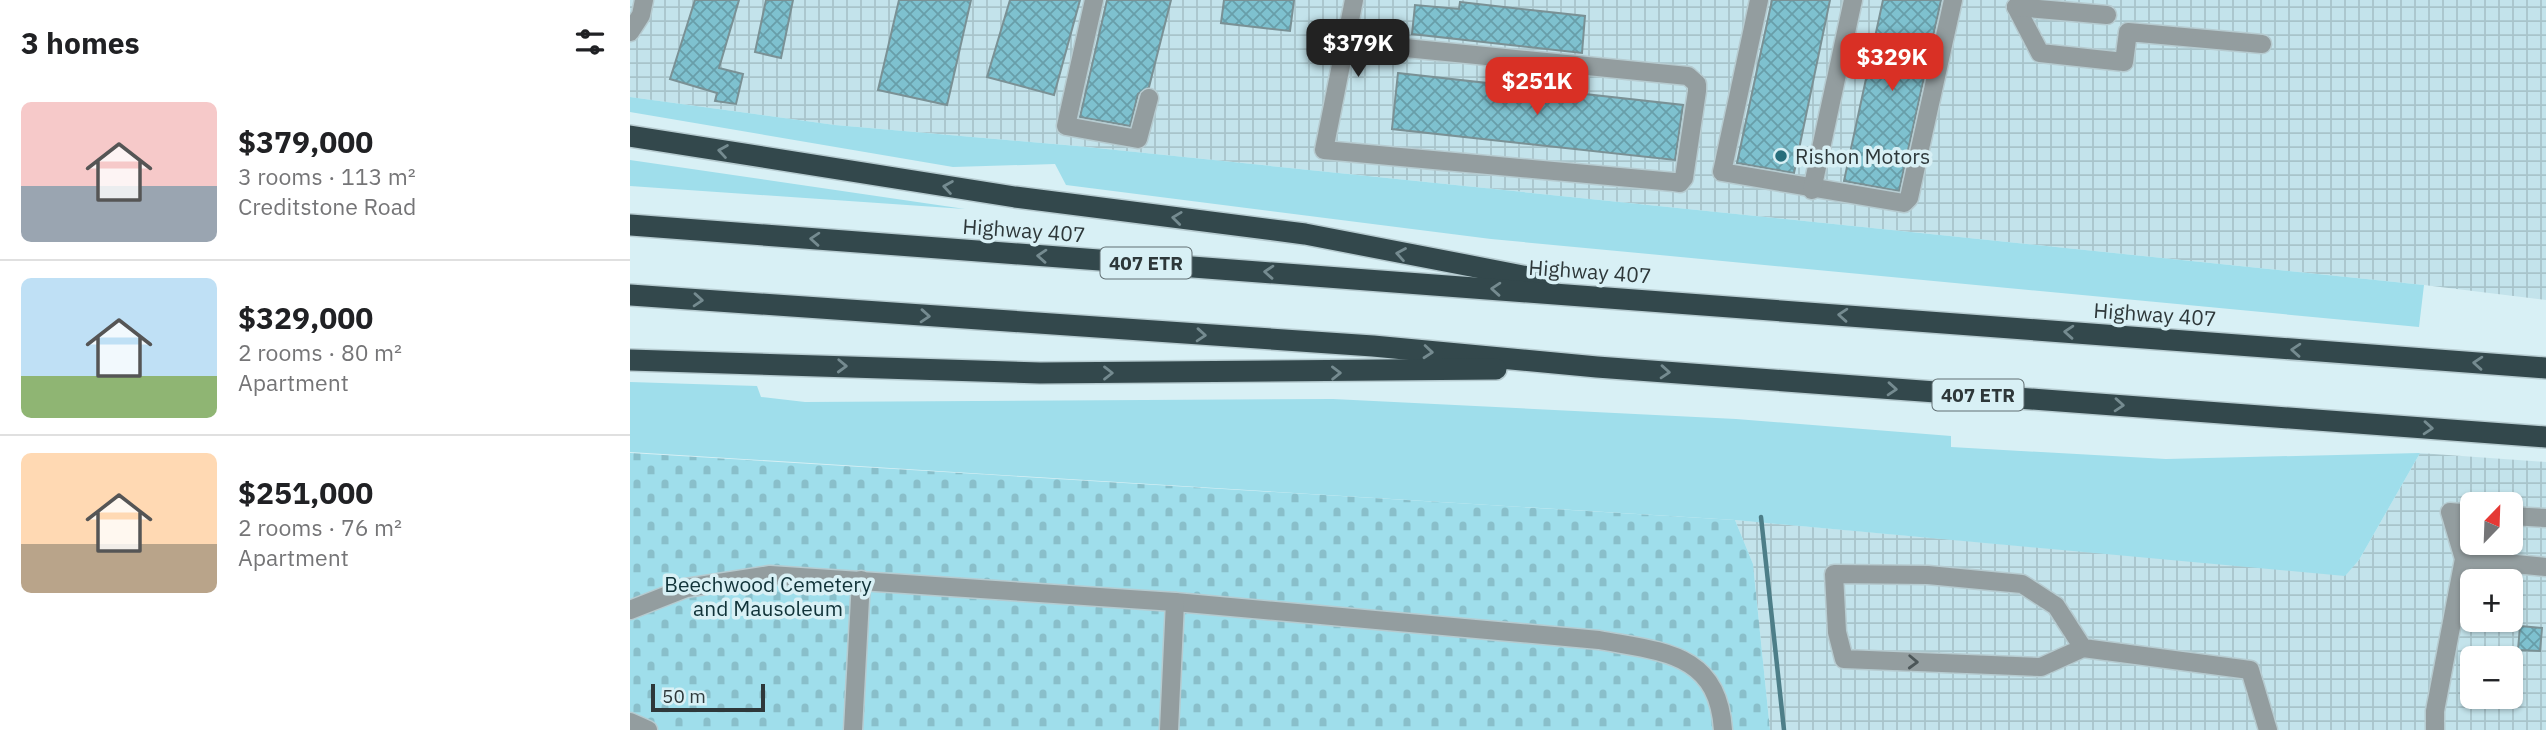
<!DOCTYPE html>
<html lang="en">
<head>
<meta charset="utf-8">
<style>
	body { margin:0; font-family:"IBM Plex Sans",sans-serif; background:#f2f2f2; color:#202124; height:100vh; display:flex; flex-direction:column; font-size:26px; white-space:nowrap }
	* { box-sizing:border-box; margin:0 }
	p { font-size:23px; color:#757577 }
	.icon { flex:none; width:38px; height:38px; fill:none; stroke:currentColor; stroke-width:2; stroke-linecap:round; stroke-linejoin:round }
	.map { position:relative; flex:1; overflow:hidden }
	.sheet { display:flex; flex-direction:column; background:#fff; width:630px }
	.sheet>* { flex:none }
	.needle { width:46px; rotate:23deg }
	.tools { position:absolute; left:1830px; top:492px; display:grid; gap:14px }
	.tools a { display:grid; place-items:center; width:63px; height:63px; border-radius:10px; background:#fff; box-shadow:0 2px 5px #0004; font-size:35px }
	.scale { position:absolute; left:21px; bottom:18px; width:114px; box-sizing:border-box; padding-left:7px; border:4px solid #2e383a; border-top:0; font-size:19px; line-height:24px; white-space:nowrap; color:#2e383a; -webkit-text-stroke:5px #d8f0f5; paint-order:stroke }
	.price { position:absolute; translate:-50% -60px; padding:0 16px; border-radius:14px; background:#d93025; color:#fff; font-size:23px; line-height:46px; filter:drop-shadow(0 2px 4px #0008) }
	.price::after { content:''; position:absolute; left:50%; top:42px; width:21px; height:16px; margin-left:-10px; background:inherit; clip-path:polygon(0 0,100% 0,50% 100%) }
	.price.active { background:#222; color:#fff }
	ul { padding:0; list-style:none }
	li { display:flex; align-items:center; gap:21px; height:175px; padding:0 21px }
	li+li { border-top:2px solid #e0e0e0 }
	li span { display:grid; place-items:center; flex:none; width:196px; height:140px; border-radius:10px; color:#555 }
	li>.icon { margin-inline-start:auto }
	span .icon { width:84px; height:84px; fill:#fffc; stroke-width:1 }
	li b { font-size:30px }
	h2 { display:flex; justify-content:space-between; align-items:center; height:84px; padding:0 21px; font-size:30px }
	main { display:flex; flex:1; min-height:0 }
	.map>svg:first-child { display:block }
</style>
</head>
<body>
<main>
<section class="sheet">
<h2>3 homes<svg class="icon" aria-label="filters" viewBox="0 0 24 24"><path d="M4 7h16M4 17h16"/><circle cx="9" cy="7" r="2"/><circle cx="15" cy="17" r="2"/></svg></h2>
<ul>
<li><span style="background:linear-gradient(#f6c9c9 60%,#9aa5b1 0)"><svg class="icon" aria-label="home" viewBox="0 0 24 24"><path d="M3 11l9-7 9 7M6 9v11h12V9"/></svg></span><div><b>$379,000</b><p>3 rooms · 113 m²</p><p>Creditstone Road</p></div></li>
<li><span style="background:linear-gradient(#bfe0f5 70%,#8fb573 0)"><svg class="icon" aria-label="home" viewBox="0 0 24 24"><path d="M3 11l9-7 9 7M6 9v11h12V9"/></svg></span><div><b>$329,000</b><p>2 rooms · 80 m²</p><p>Apartment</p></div></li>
<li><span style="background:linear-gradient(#ffd9b3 65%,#b9a48a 0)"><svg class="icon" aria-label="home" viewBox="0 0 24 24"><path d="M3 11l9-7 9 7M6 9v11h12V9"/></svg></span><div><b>$251,000</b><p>2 rooms · 76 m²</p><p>Apartment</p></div></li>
</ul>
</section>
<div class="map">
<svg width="1916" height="730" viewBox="0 0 1916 730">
	<defs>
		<pattern id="industrial-grid" width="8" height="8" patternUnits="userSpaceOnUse" patternTransform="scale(1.75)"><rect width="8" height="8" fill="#c3e3eb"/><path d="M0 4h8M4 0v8" fill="none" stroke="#a8c4ca"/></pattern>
		<pattern id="cemetery-stones" width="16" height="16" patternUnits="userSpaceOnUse" patternTransform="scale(1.75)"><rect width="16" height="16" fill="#9fdeeb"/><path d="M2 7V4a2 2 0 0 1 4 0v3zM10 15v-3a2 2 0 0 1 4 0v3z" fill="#89bfca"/></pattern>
		<pattern id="building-cross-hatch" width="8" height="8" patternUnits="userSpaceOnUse" patternTransform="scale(1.75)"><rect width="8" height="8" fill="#7ec1cf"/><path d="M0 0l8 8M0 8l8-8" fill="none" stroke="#689ea9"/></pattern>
	</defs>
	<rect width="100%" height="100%" fill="#d8f0f5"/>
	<g fill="url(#industrial-grid)" fill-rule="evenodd">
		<path d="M0 0H1916V300L1794 285 447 146 205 125 0 97Z"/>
		<path d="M1790 453 1916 462V730H1140L1123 564 1105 520 1715 575 1729 560ZM1843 504H1881V542H1843ZM1843 581H1881V620H1843ZM1843 658H1881V696H1843Z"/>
	</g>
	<g fill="#9fdeeb">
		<path d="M0 97 205 125 447 146 1794 285 1789 327 861 239 436 185 425 164 323 167 0 112Z"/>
		<path d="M0 160 335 209 0 186Z"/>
		<path d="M0 382 127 386 131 397 175 402 703 399 1106 419 1321 436V447L1536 459 1790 453 1729 560 1715 576 1105 520 0 452Z"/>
	</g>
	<path fill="url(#cemetery-stones)" d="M0 453 1105 520 1123 564 1140 730H0Z"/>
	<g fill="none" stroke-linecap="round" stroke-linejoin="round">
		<path stroke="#4d7e88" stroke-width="4.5" d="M1131 517 1154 730"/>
	</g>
	<g fill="url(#building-cross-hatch)" stroke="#7a9195" stroke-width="2">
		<path d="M65 0H109L89 68 113 74 106 104 85 101 87 93 40 79Z"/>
		<path d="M136 0H163L151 58 125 52Z"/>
		<path d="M269 0H341L317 105 248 90Z"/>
		<path d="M380 0H450L424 95 357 77Z"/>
		<path d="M477 0H541L519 87 508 94 500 126 450 117Z"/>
		<path d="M594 0H664L660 31 591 23Z"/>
		<path d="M1142 0H1200L1164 173 1107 163Z"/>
		<path d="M1253 0H1311L1269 191 1214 181Z"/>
		<path d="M830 2 955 16 952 53 782 34 785 5 829 9Z"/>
		<path d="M768 73 1053 105 1045 160 762 129Z"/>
		<path d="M1890 626 1912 628 1910 651 1888 650Z"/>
	</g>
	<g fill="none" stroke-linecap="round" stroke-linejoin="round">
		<defs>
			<g id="minor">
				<path d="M464 0 436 126 508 139 519 98"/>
				<path d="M1129 0 1092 172 1274 203 1279 198 1323 0"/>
				<path d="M1386 7 1410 53 1494 62 1498 32 1632 44"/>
				<path d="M1386 7 1477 15"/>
				<path d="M0 32 11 15 14 0"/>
				<path d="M715 42 1058 76 1067 84V91L1054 178 1050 183 1044 182 694 150 724 0"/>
				<path d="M1182 190 1223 0"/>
				<path d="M1881 516 1916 518"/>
				<path d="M1834 559 1916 567"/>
				<path d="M545 602 969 640C1032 652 1088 652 1093 730"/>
				<path d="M0 610 56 588 140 575 545 602 539 730"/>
				<path d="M1453 648 1426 606 1392 584 1298 575 1204 574 1207 632 1214 659 1411 667 1453 648 1620 670 1638 730"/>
				<path d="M0 722 18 730"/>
				<path d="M223 730 231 580"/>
				<path d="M1805 730V711L1834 559 1820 512 1843 514"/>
			</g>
			<g id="highway">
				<path d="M0 136 385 197 675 234 919 281"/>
				<path d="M0 225 1916 368"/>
				<path d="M0 295 743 346 967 367 1916 437"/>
				<path d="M0 360 410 373 866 369"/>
			</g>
		</defs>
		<use href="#minor" stroke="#b6cbd0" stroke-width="21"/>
		<use href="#highway" stroke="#b6cbd0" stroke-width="24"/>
		<use href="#minor" stroke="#939d9f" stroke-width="18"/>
		<use href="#highway" stroke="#33484c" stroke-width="21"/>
	</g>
	<defs><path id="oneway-chevron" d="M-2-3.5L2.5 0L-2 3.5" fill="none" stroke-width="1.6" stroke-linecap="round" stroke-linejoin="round" transform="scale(1.75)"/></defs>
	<g stroke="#758b90">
		<use href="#oneway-chevron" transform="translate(93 151) rotate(-171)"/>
		<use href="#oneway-chevron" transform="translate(318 187) rotate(-171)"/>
		<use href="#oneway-chevron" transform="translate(547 218) rotate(-173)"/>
		<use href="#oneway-chevron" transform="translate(185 239) rotate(-176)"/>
		<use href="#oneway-chevron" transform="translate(771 254) rotate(-170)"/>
		<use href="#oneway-chevron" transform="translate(412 256) rotate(-176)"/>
		<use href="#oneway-chevron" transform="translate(639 272) rotate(-176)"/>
		<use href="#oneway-chevron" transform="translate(866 289) rotate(-176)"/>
		<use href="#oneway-chevron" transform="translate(68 300) rotate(4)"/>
		<use href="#oneway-chevron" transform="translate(1213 315) rotate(-176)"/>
		<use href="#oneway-chevron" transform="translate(295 316) rotate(4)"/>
		<use href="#oneway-chevron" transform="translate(1439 332) rotate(-176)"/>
		<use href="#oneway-chevron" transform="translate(571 335) rotate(4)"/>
		<use href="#oneway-chevron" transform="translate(1666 350) rotate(-176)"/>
		<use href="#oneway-chevron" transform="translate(798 352) rotate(5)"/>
		<use href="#oneway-chevron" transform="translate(1848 363) rotate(-176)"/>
		<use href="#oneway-chevron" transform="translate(212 366) rotate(2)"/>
		<use href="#oneway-chevron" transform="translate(1035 372) rotate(4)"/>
		<use href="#oneway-chevron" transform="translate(478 373)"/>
		<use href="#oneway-chevron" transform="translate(706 373) rotate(-1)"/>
		<use href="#oneway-chevron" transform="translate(1262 389) rotate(4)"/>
		<use href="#oneway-chevron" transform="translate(1489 405) rotate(4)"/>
		<use href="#oneway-chevron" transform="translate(1798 428) rotate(4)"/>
	</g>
	<use stroke="#4c5658" href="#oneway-chevron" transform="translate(1283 662) rotate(2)"/>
	<circle fill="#276e7b" stroke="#d8f0f5" stroke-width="2.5" cx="1151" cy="156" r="7"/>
	<g text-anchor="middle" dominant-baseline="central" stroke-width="7" stroke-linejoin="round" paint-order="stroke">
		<g fill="#d8f0f5" stroke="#616f72" stroke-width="2">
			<rect x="470.5" y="247.5" width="91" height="31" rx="5"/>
			<rect x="1302.5" y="379.5" width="91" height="31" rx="5"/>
		</g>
		<g font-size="19" font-weight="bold" fill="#2e383a">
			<text x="516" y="263">407 ETR</text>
			<text x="1348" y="395">407 ETR</text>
		</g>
		<g font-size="21" fill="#2e383a" stroke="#d8f0f5" text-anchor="start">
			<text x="1165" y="156">Rishon Motors</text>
		</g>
		<g font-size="21" fill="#2e383a" stroke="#d8f0f5">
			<text transform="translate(394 230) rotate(4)">Highway 407</text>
			<text transform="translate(960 271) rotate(4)">Highway 407</text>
			<text transform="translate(1525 314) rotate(4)">Highway 407</text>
		</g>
		<g font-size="21" fill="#103238" stroke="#d8f0f5">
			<text x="138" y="584">Beechwood Cemetery<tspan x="138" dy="24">and Mausoleum</tspan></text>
		</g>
	</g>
</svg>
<div class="tools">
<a><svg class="needle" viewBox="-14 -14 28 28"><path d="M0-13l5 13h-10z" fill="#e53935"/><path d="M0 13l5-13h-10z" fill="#757577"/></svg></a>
<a>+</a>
<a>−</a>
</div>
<div class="scale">50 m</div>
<b class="price active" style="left:728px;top:79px">$379K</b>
<b class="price" style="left:1262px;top:93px">$329K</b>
<b class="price" style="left:907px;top:117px">$251K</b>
</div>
</main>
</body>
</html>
